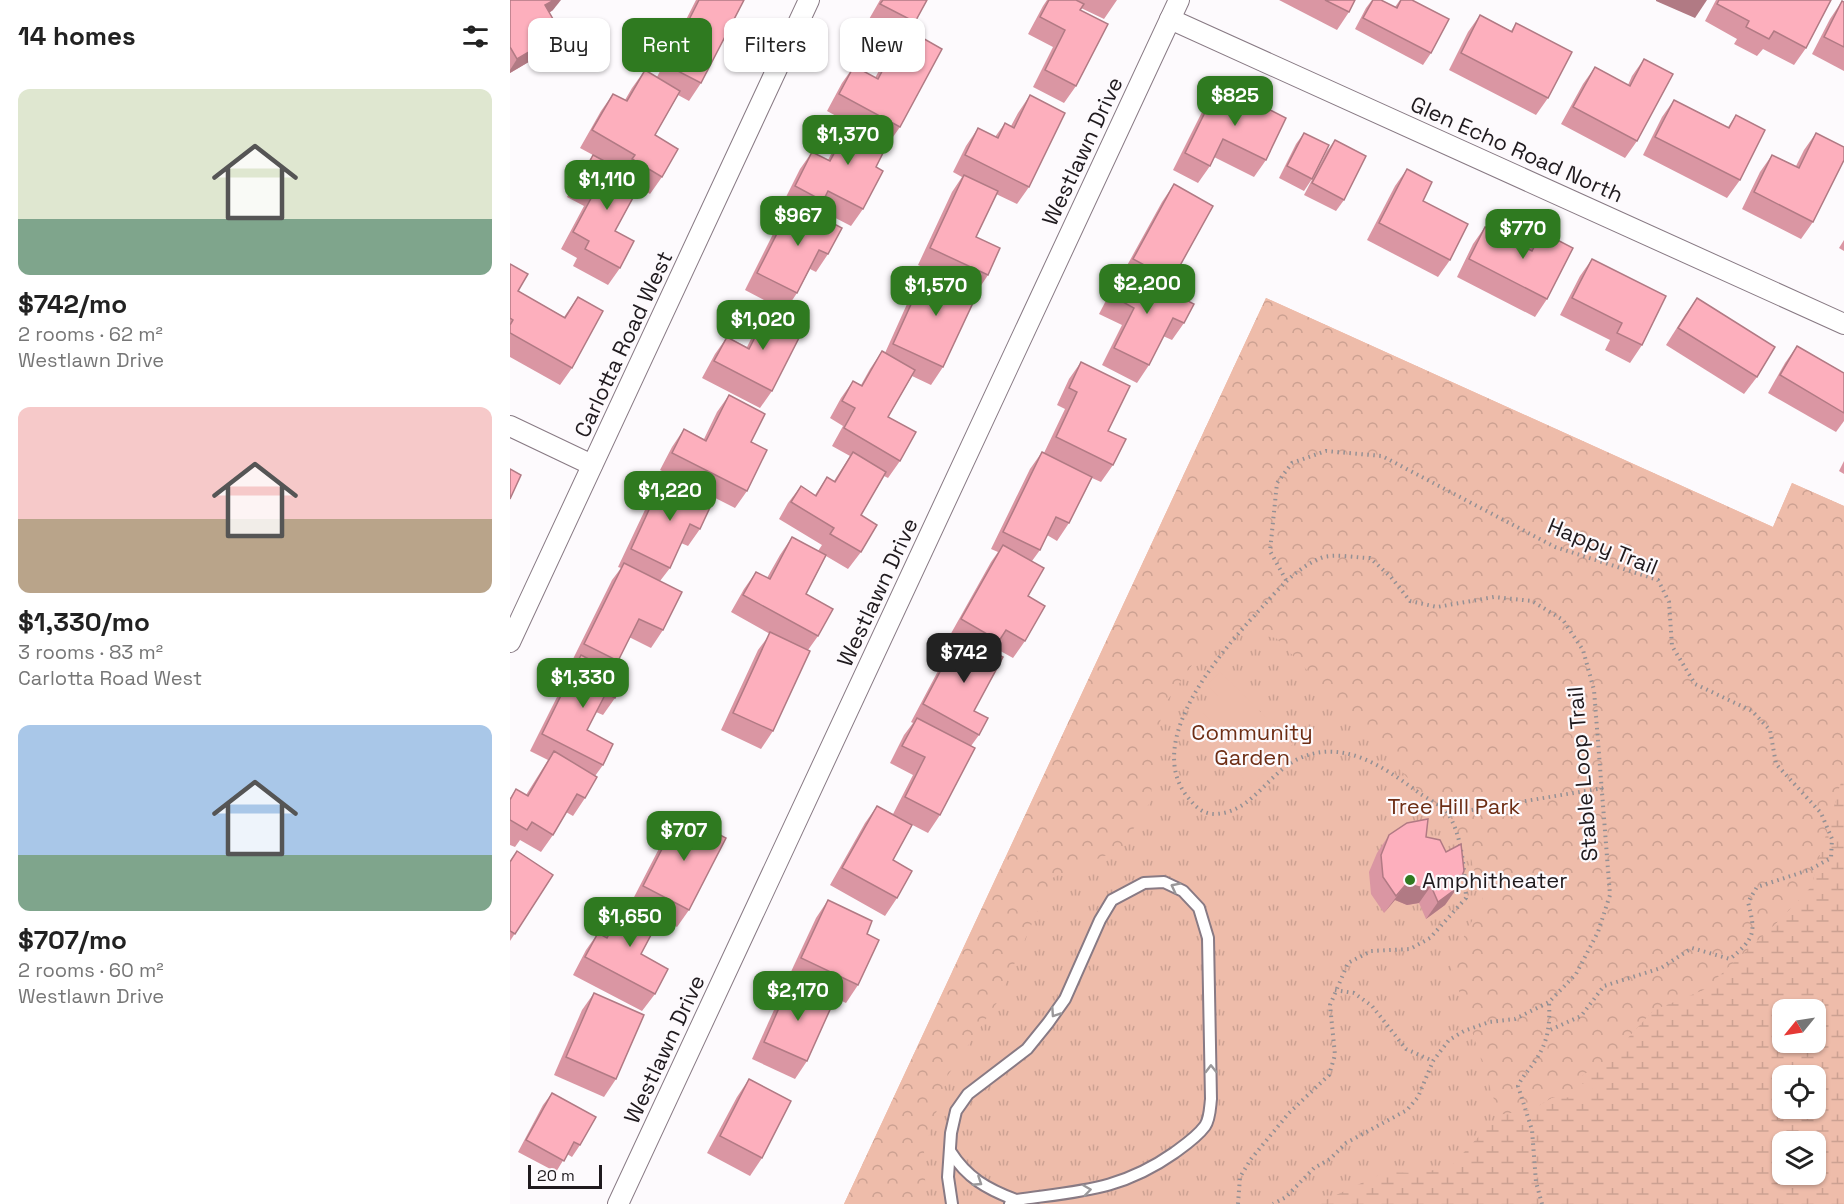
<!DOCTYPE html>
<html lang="en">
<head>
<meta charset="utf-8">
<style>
	body { margin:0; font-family:"Space Grotesk",sans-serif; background:#f6f6f6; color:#222; height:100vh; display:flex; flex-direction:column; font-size:22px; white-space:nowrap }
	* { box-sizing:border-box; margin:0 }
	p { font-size:20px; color:#767676 }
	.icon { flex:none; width:33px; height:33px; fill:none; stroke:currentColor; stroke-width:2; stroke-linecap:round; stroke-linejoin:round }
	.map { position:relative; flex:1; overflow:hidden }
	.panel { display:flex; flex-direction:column; background:#fff; width:510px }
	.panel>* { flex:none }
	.guide { position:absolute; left:18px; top:18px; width:570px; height:54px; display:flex; gap:12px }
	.needle { width:39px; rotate:240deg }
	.fabs { position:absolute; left:1262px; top:999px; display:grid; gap:12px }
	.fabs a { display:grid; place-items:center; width:54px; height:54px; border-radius:12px; background:#fff; box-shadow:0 2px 4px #0004; font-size:30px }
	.scale { position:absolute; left:18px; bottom:15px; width:74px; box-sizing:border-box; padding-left:6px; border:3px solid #1f1a1e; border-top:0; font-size:16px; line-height:21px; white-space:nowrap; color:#1f1a1e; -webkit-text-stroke:4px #fdfafd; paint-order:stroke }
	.price { position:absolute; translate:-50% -51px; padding:0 14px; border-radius:12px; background:#2f7a20; color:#fff; font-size:20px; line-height:39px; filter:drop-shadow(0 2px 3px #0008) }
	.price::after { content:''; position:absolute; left:50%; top:36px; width:18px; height:14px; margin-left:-9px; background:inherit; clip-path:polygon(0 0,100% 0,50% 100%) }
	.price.selected { background:#222; color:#fff }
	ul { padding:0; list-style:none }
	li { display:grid; align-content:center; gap:12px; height:318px; padding:0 18px }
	li span { display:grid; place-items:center; height:186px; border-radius:12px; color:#555 }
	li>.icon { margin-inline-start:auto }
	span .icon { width:108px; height:108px; fill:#fffc; stroke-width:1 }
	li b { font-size:26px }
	h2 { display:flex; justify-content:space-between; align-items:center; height:72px; padding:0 18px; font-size:26px }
	.chip { padding:0 21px; border-radius:12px; background:#fff; box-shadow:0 2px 4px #0004; font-size:21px; line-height:54px }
	.chip.selected { background:#2f7a20; color:#fff }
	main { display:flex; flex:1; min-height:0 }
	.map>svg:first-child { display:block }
</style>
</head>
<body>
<main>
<section class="panel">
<h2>14 homes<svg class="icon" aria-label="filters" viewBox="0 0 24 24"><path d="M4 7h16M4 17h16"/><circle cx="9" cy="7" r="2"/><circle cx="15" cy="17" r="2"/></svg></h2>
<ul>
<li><span style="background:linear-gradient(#dfe7d0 70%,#7fa58c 0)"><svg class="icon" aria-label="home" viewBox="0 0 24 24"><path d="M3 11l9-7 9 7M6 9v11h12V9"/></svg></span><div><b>$742/mo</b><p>2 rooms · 62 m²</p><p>Westlawn Drive</p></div></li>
<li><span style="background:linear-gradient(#f6c9c9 60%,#b9a48a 0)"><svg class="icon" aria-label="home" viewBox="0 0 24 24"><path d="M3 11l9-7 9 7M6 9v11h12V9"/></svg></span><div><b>$1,330/mo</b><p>3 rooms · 83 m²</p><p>Carlotta Road West</p></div></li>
<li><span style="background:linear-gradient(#a9c7e8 70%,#7fa58c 0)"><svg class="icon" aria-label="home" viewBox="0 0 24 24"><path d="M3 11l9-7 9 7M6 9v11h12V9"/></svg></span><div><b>$707/mo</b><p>2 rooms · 60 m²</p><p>Westlawn Drive</p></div></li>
</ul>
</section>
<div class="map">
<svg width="1334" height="1204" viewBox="0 0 1334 1204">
	<defs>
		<pattern id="grass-tufts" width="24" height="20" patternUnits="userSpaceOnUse" patternTransform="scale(1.5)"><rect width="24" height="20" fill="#eebcaa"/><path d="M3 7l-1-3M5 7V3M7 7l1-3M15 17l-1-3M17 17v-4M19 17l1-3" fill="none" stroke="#cca192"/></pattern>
		<pattern id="forest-crowns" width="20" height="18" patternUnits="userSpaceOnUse" patternTransform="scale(1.5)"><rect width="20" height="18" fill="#eebcaa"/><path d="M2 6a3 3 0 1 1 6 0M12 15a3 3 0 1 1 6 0" fill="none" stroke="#cca192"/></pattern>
		<pattern id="wetland-marsh" width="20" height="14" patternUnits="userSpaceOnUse" patternTransform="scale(1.5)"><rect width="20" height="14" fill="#eebcaa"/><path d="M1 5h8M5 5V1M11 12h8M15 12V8" fill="none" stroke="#cca192"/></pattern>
	</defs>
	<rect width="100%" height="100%" fill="#fdfafd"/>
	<path fill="url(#grass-tufts)" fill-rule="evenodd" d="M756 298 1263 527 1282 483 1334 506V1204H334ZM1272 1010H1305V1042H1272ZM1272 1076H1305V1108H1272ZM1272 1142H1305V1174H1272Z"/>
	<path fill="url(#forest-crowns)" d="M756 298 1263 527 1282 483 1334 506V772L1301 887 1270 920 1194 990 1144 1010 1100 1057 1066 1080 1083 1089 1072 1097 1042 1098 1023 1109 989 1115 940 963 973 900 957 845 862 738 766 638 708 628 652 708 640 802 611 849 542 878 488 1001 438 1075 414 1151 416 1204H334Z"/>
	<path fill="url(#wetland-marsh)" fill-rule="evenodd" d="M1334 772V1204H807L875 1172 908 1173 940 1167 989 1115 1023 1109 1042 1098 1072 1097 1083 1089 1066 1080 1100 1057 1144 1010 1194 990 1270 920 1301 887ZM1272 1010H1305V1042H1272ZM1272 1076H1305V1108H1272ZM1272 1142H1305V1174H1272Z"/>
	<path fill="#eebcaa" d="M710 672 783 744 742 786 689 734 701 721 692 712 708 696 697 685Z"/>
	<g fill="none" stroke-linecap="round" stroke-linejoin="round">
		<defs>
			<g id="lane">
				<path d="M440 1151C457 1178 477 1189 506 1200"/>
				<path d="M442 1204 438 1177 441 1133 446 1111 458 1094 517 1049 538 1023 555 999 590 920 602 900 634 883 654 882 673 891 689 908 698 938 701 1099C700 1107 700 1119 695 1126 687 1137 675 1145 664 1153 610 1191 568 1191 506 1200L500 1204"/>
			</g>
			<g id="street">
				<path d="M660 19 1334 324"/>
				<path d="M0 426 82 465"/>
				<path d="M0 642 299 0"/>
				<path d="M108 1204 669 0"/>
			</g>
		</defs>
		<use href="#lane" stroke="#887a84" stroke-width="14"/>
		<use href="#street" stroke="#887a84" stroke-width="22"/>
		<g stroke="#949094" stroke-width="4" stroke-dasharray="1.5 4.5" stroke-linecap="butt">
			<path d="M776 580 760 551 767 483 782 463 816 451 872 456 1045 547 1148 580 1159 602 1162 646 1185 684 1242 711 1260 730 1266 764 1311 813 1322 839 1321 858 1299 870 1247 887 1238 902C1246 933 1245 938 1220 959L1182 948 1151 968 1094 986 1071 1016 1040 1030"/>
			<path d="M938 814 1093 788"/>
			<path d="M825 990 844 993 862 1006 896 1049 923 1061"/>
			<path d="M728 1204 730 1177 741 1159 779 1113 819 1075 825 1055 820 1005 838 963 861 951 900 949 920 938 956 898C955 874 952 834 938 814 933 806 918 799 909 793 873 766 831 737 786 760 757 775 741 813 705 814 691 814 684 805 676 795 633 736 717 645 755 604 770 587 788 567 811 558 823 553 847 558 860 558L881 577 900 601 927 607 984 597 1022 601 1053 620 1073 650 1084 690 1100 895 1088 932 1066 974 1039 1002 1005 1019 979 1022 954 1031 939 1040 923 1061 908 1097 897 1110 836 1143 820 1159 804 1168 776 1197 763 1204"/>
			<path d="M1032 1204 1026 1182 1022 1130 1008 1086C1013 1075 1021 1068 1027 1058 1039 1039 1040 1023 1039 1002"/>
		</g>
		<use href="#lane" stroke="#fff" stroke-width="10"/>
		<use href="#street" stroke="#fff" stroke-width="20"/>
	</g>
	<g fill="#da96a3">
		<path d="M0 0 43 10 39 13V50L0 73Z"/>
		<path d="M186 0H234L191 83 179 101 168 95 145 135 152 177 140 194 129 187 105 231 110 268 98 285 63 266 67 258 51 249 74 206 57 197 71 172 83 155 70 148 91 111 103 94 115 100 122 88 135 70 147 77Z"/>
		<path d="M370 0H417L405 22 399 30 390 127 378 144 366 167 353 209 341 226 308 209 304 214 318 254 306 272 300 269 287 293 275 311 235 290 270 220 279 207 273 203 290 169 302 152 318 160 332 133 339 123 317 111 332 83 344 66 365 78 383 45 389 37 358 21Z"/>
		<path d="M537 0H607L594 19 571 8 570 10 566 86 554 103 523 87 543 47 518 34 533 6Z"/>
		<path d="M769 0H845L839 12 827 30Z"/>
		<path d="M862 0H871L885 7 890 0H902L921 53 913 65 845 29 856 8Z"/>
		<path d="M1206 0H1321L1296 48 1284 65 1253 49 1247 56 1224 44 1227 39 1195 21Z"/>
		<path d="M1332 1 1334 2V71L1302 54 1320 19Z"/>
		<path d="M970 15 1001 31 1006 23 1038 98 1026 115 939 70 958 32Z"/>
		<path d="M1134 59 1127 141 1115 158 1051 124 1073 84 1085 67 1118 85 1122 76Z"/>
		<path d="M709 84 756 160 744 177 704 157 700 166 688 183 663 170 697 102Z"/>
		<path d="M520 95 519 187 507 204 486 194 466 237 478 275 468 290 433 367 421 385 402 376 378 417 390 461 378 478 374 476 351 515V552L338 569 316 556 296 594 308 636 298 650 263 731 251 749 211 730 248 650 260 634 221 612 234 589 246 572 257 578 270 555 282 537 308 551 312 545 269 519 278 503 291 486 305 495 317 477 324 481 340 456 322 446 333 426 320 418 331 398 343 381 351 385 360 369 372 351 375 353 406 284 417 269 408 265 442 192 452 177 443 172 456 146 468 128 485 137 495 123 501 126 508 113Z"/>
		<path d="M1164 100 1218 127 1226 115 1230 180 1217 198 1133 155 1152 117Z"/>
		<path d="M794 133 802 179 794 191 769 178 786 144Z"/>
		<path d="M1306 133 1303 222 1291 239 1232 209 1250 172 1262 155 1286 166 1294 150Z"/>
		<path d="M825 140 834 200 826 211 794 195 817 151Z"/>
		<path d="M897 169 940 260 928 277 857 240 885 186Z"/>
		<path d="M664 184 662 280 656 290 674 323 662 340 653 336 639 365 627 383 592 365 612 325 589 314 603 287 614 271 652 202Z"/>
		<path d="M975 227 1019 250 1032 232 1037 299 1025 317 947 277 963 244Z"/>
		<path d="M1334 240V251L1329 248Z"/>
		<path d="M1082 259 1132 345 1120 363 1095 350 1100 340 1050 315 1070 276Z"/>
		<path d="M0 264 8 291 54 317 68 297 62 368 50 385 0 357Z"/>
		<path d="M1187 298 1247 377 1234 394 1156 345 1175 315Z"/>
		<path d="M260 308 262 391 250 408 192 378 205 354 217 337 237 347 248 325Z"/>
		<path d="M1287 346 1334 373V421L1326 432 1258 393 1275 363Z"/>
		<path d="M571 362 598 431 603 465 591 482 582 478 559 523 547 541 537 535 530 550 522 561 518 596 515 641 503 658 485 648 482 652 464 711 469 735 461 746 430 815 418 833 387 817 383 860 387 898 375 916 320 885 355 823 367 806 383 814 403 775 380 763 394 735 403 723 401 722 438 652 446 641 439 637 481 562 488 552 481 549 520 469 532 452 534 453 555 409 547 405 559 379Z"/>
		<path d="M219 395 241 442 237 491 225 508 150 470 162 447 174 429 194 439 207 412Z"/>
		<path d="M1334 461V474L1329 471Z"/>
		<path d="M154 477 190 529 178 546 171 543 160 568 150 581 153 630 141 648 119 637 108 661 101 671 105 698 93 715 86 712 77 730 93 765 85 776 75 798 63 816 56 812 43 835 31 852 10 840 5 847 0 845V798L6 789 16 795 38 760 20 751 59 673 66 663 62 661 102 580 111 568 108 567 142 495Z"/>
		<path d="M170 814 179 910 167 927 150 918 131 954 145 994 132 1011 63 975 76 950 88 933 95 937 106 916 118 898 122 901 158 831Z"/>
		<path d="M879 835 947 888 935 905 916 919 909 903 897 905 885 900 874 913 861 894 859 872 867 853Z"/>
		<path d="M7 851 43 875 0 941V861Z"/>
		<path d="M318 900 357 934 348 985 336 1003 279 976 306 918Z"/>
		<path d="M280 983 297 1061 285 1079 242 1059 268 1001Z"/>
		<path d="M84 993 106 1079 94 1097 44 1075 72 1010Z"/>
		<path d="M239 1079 252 1158 240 1176 197 1153 227 1097Z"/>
		<path d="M42 1093 70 1145 62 1157 57 1154 46 1172 8 1152 33 1105Z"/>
	</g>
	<g fill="#b17a84">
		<path d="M44 0H51L43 10 23 23 35 5Z"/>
		<path d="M1146 0H1197L1185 18 1146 1Z"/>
		<path d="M51 33 39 50 0 73V70L7 59Z"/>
		<path d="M897 883 921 886 909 903 897 905 885 900 874 913Z"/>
		<path d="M947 888 935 905 916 919 928 902Z"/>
	</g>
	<g fill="#fdafbd" stroke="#b17a84" stroke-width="1.5">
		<path d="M0 0H44L35 5 51 33 7 59 0 47Z"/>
		<path d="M189 0H234L191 83 156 65Z"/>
		<path d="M373 0H417L405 22 370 4Z"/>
		<path d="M539 0H566L574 4 570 10 598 24 566 86 535 70 555 30 530 17Z"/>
		<path d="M815 0H845L839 12Z"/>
		<path d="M863 0H871L887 8 891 0H902L939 19 921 53 853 18Z"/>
		<path d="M1209 0H1321L1296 48 1264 31 1259 39 1236 27 1239 21 1207 4Z"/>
		<path d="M1332 1 1334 2V47L1314 37Z"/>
		<path d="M970 15 1002 32 1006 23 1062 52 1038 98 951 53Z"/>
		<path d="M395 28 432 49 390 127 329 94 344 66 368 79Z"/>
		<path d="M1134 59 1163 74 1127 141 1063 107 1085 67 1120 86Z"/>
		<path d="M135 70 170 91 145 135 168 149 152 177 122 159 125 155 82 130 103 94 117 101Z"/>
		<path d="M709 84 776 118 756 160 713 139 700 166 675 153Z"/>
		<path d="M520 95 555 113 519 187 455 155 468 128 488 138 495 123 504 128Z"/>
		<path d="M1164 100 1219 128 1226 115 1255 130 1230 180 1145 137Z"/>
		<path d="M344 116 382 135 366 167 373 171 353 209 318 191 313 201 285 186 302 152 320 161Z"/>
		<path d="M794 133 819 145 802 179 777 166Z"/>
		<path d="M1306 133 1334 147V160L1303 222 1244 192 1262 155 1289 168Z"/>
		<path d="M825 140 856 156 834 200 802 183Z"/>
		<path d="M83 155 132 181 105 231 124 241 110 268 75 249 79 241 63 232 86 189 70 180Z"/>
		<path d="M897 169 922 182 913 201 958 224 940 260 869 223Z"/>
		<path d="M454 175 488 191 466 237 490 248 478 275 420 248Z"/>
		<path d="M664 184 703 206 662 280 623 259Z"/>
		<path d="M283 202 332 228 318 254 309 250 287 293 247 273Z"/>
		<path d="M975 227 1022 251 1032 232 1063 248 1037 299 959 259Z"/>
		<path d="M1082 259 1156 296 1132 345 1107 333 1112 323 1062 298Z"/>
		<path d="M0 264 18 274 8 291 55 318 68 297 93 311 62 368 0 333V325L3 320 0 318Z"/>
		<path d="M418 267 469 290 433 367 383 344Z"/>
		<path d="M615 269 684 304 674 323 663 318 639 365 604 348 624 308 602 296Z"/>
		<path d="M1187 298 1265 347 1247 377 1168 328Z"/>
		<path d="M260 308 295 326 262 391 204 361 217 337 239 349Z"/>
		<path d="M1287 346 1334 373V413L1270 375Z"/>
		<path d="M372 351 405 370 378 417 406 432 390 461 334 428 345 408 332 401 343 381 352 386Z"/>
		<path d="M571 362 620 386 598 431 616 439 603 465 546 437 567 392 559 388Z"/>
		<path d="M219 395 255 414 241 442 257 450 237 491 162 453 174 429 196 441Z"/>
		<path d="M343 452 376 472 351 515 367 525 351 552 320 534 324 528 281 502 291 486 306 496 317 477 325 482Z"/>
		<path d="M532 452 582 477 559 523 546 517 530 550 493 532Z"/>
		<path d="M0 469 11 475 0 499Z"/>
		<path d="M154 477 203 501 190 529 180 524 160 568 121 549Z"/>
		<path d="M282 537 316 555 296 594 323 609 308 636 233 595 246 572 260 579Z"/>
		<path d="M493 545 534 568 518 596 535 606 515 641 496 630 489 641 451 619Z"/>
		<path d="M114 563 172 592 153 630 129 619 108 661 74 644Z"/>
		<path d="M260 632 300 651 263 731 223 713Z"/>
		<path d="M450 634 493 657 464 711 478 718 469 735 413 704Z"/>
		<path d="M71 655 115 678 105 698 96 693 77 730 103 744 93 765 32 734Z"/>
		<path d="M407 718 465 748 430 815 395 797 415 757 392 746Z"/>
		<path d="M44 751 87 777 75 798 67 794 43 835 22 822 17 830 0 820V800L6 789 18 796Z"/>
		<path d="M367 806 402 825 383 860 402 871 387 898 332 868Z"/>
		<path d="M170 814 216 838 179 910 133 886Z"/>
		<path d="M918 819 916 837 930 840 936 852 951 844 954 871 947 888 928 902 921 886 909 887 897 883 886 896 873 877 871 855 879 835 897 823Z"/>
		<path d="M7 851 43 875 5 934 0 931V862Z"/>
		<path d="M118 898 151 916 131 954 158 969 145 994 75 957 88 933 97 938Z"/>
		<path d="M318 900 362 921 357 934 369 940 348 985 291 958Z"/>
		<path d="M280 983 323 1003 297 1061 254 1042Z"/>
		<path d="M84 993 134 1015 106 1079 56 1057Z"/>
		<path d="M239 1079 281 1101 252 1158 210 1136Z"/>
		<path d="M42 1093 86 1117 70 1145 64 1142 54 1161 16 1140Z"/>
	</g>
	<defs><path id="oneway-chevron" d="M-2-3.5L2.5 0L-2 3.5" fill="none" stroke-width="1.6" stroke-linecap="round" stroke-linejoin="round" transform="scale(1.5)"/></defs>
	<g stroke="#9a989a">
		<use href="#oneway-chevron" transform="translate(665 887) rotate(-153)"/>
		<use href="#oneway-chevron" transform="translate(545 1013) rotate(124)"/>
		<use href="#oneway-chevron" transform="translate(701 1069) rotate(-91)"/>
		<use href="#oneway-chevron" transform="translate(468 1182) rotate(33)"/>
		<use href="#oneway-chevron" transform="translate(577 1190) rotate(-8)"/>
	</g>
	<circle fill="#2f7a20" stroke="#fdfafd" stroke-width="2" cx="900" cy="880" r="6"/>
	<g text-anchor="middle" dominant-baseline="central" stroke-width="4.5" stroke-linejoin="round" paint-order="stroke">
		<g font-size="22" fill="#1f1a1e" stroke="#fdfafd">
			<text transform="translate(1007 149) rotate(24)">Glen Echo Road North</text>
			<text transform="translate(572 151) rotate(-65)">Westlawn Drive</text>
			<text transform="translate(113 344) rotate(-65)">Carlotta Road West</text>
			<text transform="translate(1093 546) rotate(22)">Happy Trail</text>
			<text transform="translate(367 592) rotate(-65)">Westlawn Drive</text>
			<text transform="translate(1072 774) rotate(-95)">Stable Loop Trail</text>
			<text transform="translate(154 1049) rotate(-65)">Westlawn Drive</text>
		</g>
		<g font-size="22" fill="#6d2d14" stroke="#fdfafd">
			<text x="742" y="732">Community<tspan x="742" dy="25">Garden</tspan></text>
			<text x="944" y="806">Tree Hill Park</text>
		</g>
		<g font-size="22" fill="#1f1a1e" stroke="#fdfafd" text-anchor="start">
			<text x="912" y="880">Amphitheater</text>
		</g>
	</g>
</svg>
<div class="fabs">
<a><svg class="needle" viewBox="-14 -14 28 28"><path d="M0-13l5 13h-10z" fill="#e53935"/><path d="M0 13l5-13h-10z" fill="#767676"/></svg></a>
<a><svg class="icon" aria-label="locate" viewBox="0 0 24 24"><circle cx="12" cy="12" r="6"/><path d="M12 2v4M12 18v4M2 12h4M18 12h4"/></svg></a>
<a><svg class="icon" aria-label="layers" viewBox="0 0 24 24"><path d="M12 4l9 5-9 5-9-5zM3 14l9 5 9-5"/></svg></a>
</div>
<div class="scale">20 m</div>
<b class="price" style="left:725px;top:127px">$825</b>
<b class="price" style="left:338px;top:166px">$1,370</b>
<b class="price" style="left:97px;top:211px">$1,110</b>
<b class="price" style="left:288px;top:247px">$967</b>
<b class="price" style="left:1013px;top:260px">$770</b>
<b class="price" style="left:637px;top:315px">$2,200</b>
<b class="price" style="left:426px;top:317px">$1,570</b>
<b class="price" style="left:253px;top:351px">$1,020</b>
<b class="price" style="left:160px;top:522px">$1,220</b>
<b class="price selected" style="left:454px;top:684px">$742</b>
<b class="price" style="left:73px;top:709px">$1,330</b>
<b class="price" style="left:174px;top:862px">$707</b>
<b class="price" style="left:120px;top:948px">$1,650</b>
<b class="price" style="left:288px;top:1022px">$2,170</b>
<div class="guide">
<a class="chip">Buy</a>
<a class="chip selected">Rent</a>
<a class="chip">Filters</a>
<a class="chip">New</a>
</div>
</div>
</main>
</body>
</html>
